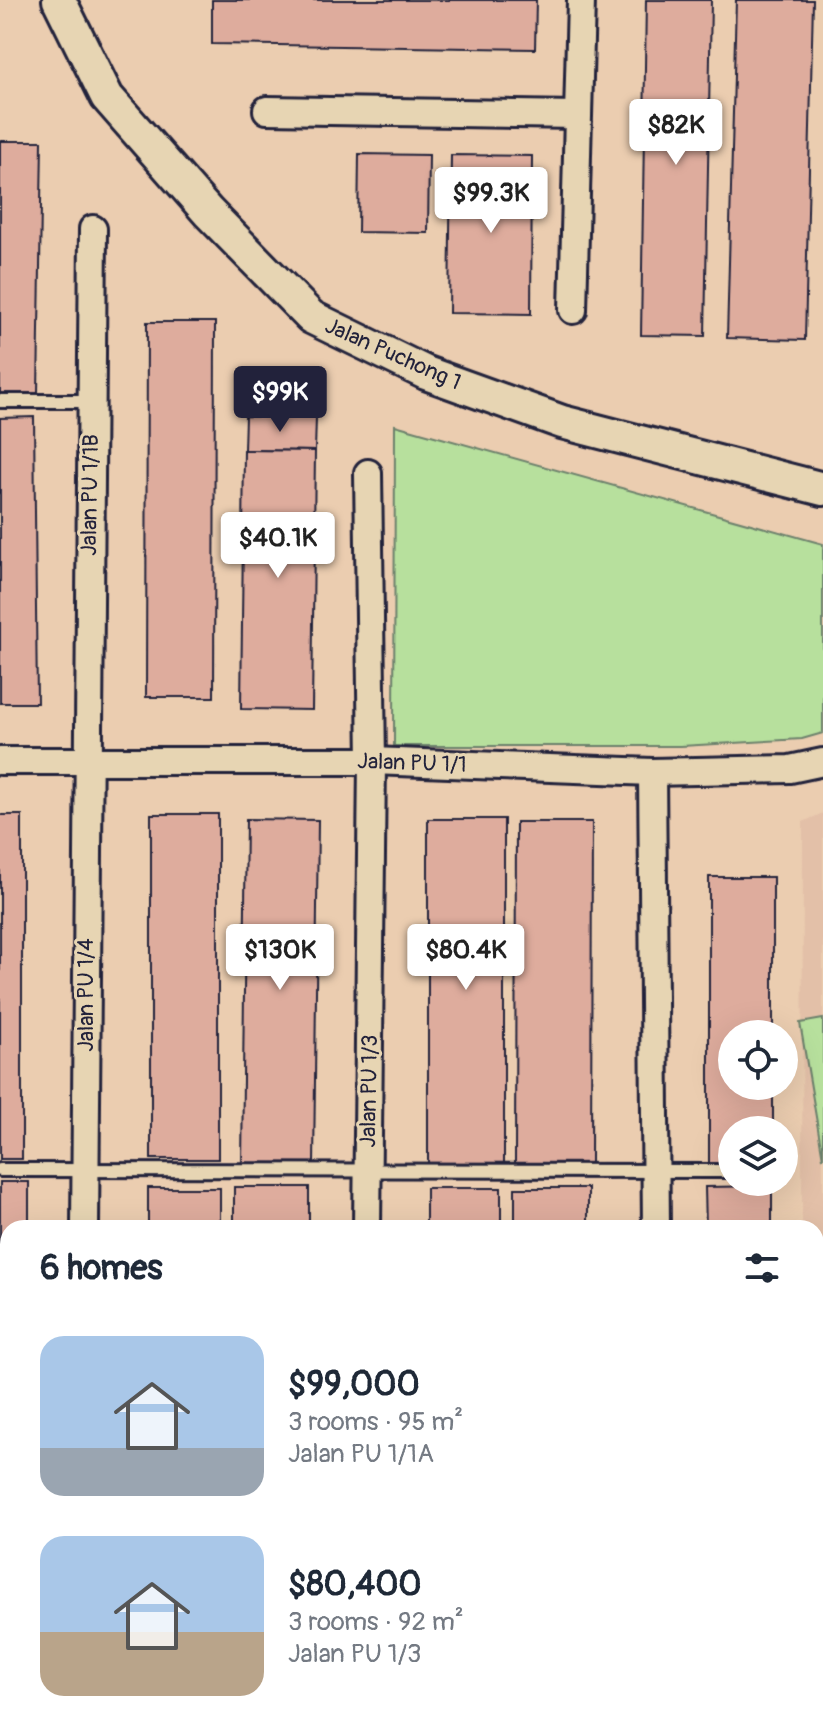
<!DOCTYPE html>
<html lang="en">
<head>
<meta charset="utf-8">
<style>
	body { margin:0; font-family:Pangolin,sans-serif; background:#f2f2f3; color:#1f2937; height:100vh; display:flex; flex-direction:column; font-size:30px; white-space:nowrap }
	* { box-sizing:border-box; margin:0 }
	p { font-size:26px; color:#747a83 }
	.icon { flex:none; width:44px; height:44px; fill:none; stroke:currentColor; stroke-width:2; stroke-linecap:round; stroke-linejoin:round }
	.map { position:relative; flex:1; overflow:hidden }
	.drawer { position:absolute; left:0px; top:1220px; width:824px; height:514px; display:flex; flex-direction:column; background:#fff; border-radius:24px 24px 0 0; box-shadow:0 8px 32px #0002 }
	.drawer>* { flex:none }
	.tools { position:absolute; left:718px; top:1020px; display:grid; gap:16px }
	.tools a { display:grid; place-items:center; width:80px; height:80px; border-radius:50%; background:#fff; box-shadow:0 8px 32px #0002; font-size:40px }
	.price { position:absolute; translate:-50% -68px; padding:0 18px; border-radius:8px; background:#fff; color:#222; font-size:26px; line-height:52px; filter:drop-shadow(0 2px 4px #0008) }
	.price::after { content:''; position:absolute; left:50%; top:48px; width:24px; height:18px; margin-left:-12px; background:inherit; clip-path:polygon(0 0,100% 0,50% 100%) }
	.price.on { background:#22223b; color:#fff }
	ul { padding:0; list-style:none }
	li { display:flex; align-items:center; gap:24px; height:200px; padding:0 40px }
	li span { display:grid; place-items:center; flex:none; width:224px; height:160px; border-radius:24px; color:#555 }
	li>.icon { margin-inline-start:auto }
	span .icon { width:96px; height:96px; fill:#fffc; stroke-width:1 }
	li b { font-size:34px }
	h2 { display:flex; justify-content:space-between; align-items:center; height:96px; padding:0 40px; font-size:34px }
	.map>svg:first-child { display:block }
</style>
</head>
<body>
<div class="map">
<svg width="823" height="1733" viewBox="0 0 823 1733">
	<rect width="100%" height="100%" fill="#ebcdb0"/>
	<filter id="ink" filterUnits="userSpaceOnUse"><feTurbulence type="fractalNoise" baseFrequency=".0125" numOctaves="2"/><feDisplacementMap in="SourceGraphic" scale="16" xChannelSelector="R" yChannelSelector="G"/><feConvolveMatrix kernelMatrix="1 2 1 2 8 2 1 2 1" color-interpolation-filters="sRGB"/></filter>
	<g filter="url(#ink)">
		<path fill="#e3c0a8" d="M823 813V1558L816 1559V1228H802L803 822Z"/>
		<g fill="#b7e09d" stroke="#6c816c" stroke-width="2">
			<path d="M395 425 823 544V733L802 739 681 746H394Z"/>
			<path d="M823 1019V1158L800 1023Z"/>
			<path d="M823 1275V1528L816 1529V1277Z"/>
		</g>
		<g fill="#deac9d" stroke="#22223b" stroke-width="2">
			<path d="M212 0H536L535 49 212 44Z"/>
			<path d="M646 0H711L705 336 641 335Z"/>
			<path d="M736 0H813L805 340 727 338Z"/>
			<path d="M0 141H42L38 393H0Z"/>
			<path d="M359 154 429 155 428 233 358 232Z"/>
			<path d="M451 155 532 156 531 314 449 313Z"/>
			<path d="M147 322H215L214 697H146Z"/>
			<path d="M245 416 316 417 315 451 244 450Z"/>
			<path d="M34 417 37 703H0V418Z"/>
			<path d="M244 450 315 451 312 710 241 709Z"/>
			<rect x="151" y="814" width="67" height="345"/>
			<rect x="0" y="815" width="22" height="344"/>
			<path d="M246 819 318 820 314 1166 242 1165Z"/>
			<rect x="428" y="819" width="76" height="346"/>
			<path d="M516 822H592L591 1164 515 1163Z"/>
			<path d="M709 877H773V1034H732V1086H773V1130H732V1163H709Z"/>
			<path d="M0 1182H29V1228H8V1495H0Z"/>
			<path d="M772 1186V1228H706L705 1187Z"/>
			<rect x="234" y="1187" width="75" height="41"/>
			<rect x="148" y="1188" width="72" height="40"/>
			<rect x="426" y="1188" width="75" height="40"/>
			<rect x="515" y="1188" width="73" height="40"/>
		</g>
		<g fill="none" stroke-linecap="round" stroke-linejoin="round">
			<defs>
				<g id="service">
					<path d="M0 401H91"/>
					<path d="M0 1170 732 1171"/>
				</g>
				<g id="minor">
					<path d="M267 110 577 115"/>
					<path d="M573 310 581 0"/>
					<path d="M0 761H372L652 772 790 769 823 762"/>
					<path d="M652 772 656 1228"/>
					<path d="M85 1228 93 229"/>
					<path d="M367 1228 372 761 368 473"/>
					<path d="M0 1547H8"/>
				</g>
				<path id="tertiary" d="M59 0 107 97 208 212 311 317 426 373 562 422 823 489"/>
				<g id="motorway">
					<path d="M816 1625 823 1624"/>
					<path d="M0 1673H8"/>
					<path d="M816 1693 823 1692"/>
					<path d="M179 1733 312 1726"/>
				</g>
			</defs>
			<use href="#service" stroke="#22223b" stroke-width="18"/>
			<use href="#minor" stroke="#22223b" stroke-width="32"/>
			<use href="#tertiary" stroke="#22223b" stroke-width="38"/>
			<use href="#motorway" stroke="#22223b" stroke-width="50"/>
			<g stroke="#22223b" stroke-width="5" stroke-dasharray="6 6" stroke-linecap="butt">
				<path d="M720 1726V1733"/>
				<path d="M757 1733 806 1729"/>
			</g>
			<use href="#service" stroke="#e7d5b3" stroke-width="12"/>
			<use href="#minor" stroke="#e7d5b3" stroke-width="26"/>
			<use href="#tertiary" stroke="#e7d5b3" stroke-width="32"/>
			<use href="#motorway" stroke="#f9deab" stroke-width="44"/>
		</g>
	</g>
	<g text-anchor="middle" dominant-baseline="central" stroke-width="6" stroke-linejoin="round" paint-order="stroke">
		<g font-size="22" fill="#22223b" stroke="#e7d5b3">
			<text transform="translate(393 354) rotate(24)">Jalan Puchong 1</text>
			<text transform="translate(90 495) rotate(-89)">Jalan PU 1/1B</text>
			<text transform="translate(412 763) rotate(2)">Jalan PU 1/1</text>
			<text transform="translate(86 995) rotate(-90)">Jalan PU 1/4</text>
			<text transform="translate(369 1091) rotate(-89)">Jalan PU 1/3</text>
		</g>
	</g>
</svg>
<div class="tools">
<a><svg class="icon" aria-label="locate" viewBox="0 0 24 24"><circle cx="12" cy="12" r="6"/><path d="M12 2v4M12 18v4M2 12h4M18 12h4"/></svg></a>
<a><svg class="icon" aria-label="layers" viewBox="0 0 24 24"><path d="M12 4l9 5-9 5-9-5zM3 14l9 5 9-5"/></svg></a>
</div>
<b class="price" style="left:676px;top:167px">$82K</b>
<b class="price" style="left:491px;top:235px">$99.3K</b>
<b class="price on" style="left:280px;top:434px">$99K</b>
<b class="price" style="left:278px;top:580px">$40.1K</b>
<b class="price" style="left:280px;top:992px">$130K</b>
<b class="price" style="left:466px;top:992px">$80.4K</b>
<section class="drawer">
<h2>6 homes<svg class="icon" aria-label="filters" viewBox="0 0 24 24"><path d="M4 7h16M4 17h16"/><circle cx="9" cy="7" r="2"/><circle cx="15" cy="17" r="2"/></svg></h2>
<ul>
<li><span style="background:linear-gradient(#a9c7e8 70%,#9aa5b1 0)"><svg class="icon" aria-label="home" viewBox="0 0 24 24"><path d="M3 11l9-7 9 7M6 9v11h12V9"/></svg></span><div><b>$99,000</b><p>3 rooms · 95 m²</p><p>Jalan PU 1/1A</p></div></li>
<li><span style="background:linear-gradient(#a9c7e8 60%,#b9a48a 0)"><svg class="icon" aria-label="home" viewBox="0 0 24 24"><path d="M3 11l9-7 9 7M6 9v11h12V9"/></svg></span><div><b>$80,400</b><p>3 rooms · 92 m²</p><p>Jalan PU 1/3</p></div></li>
</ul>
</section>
</div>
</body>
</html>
